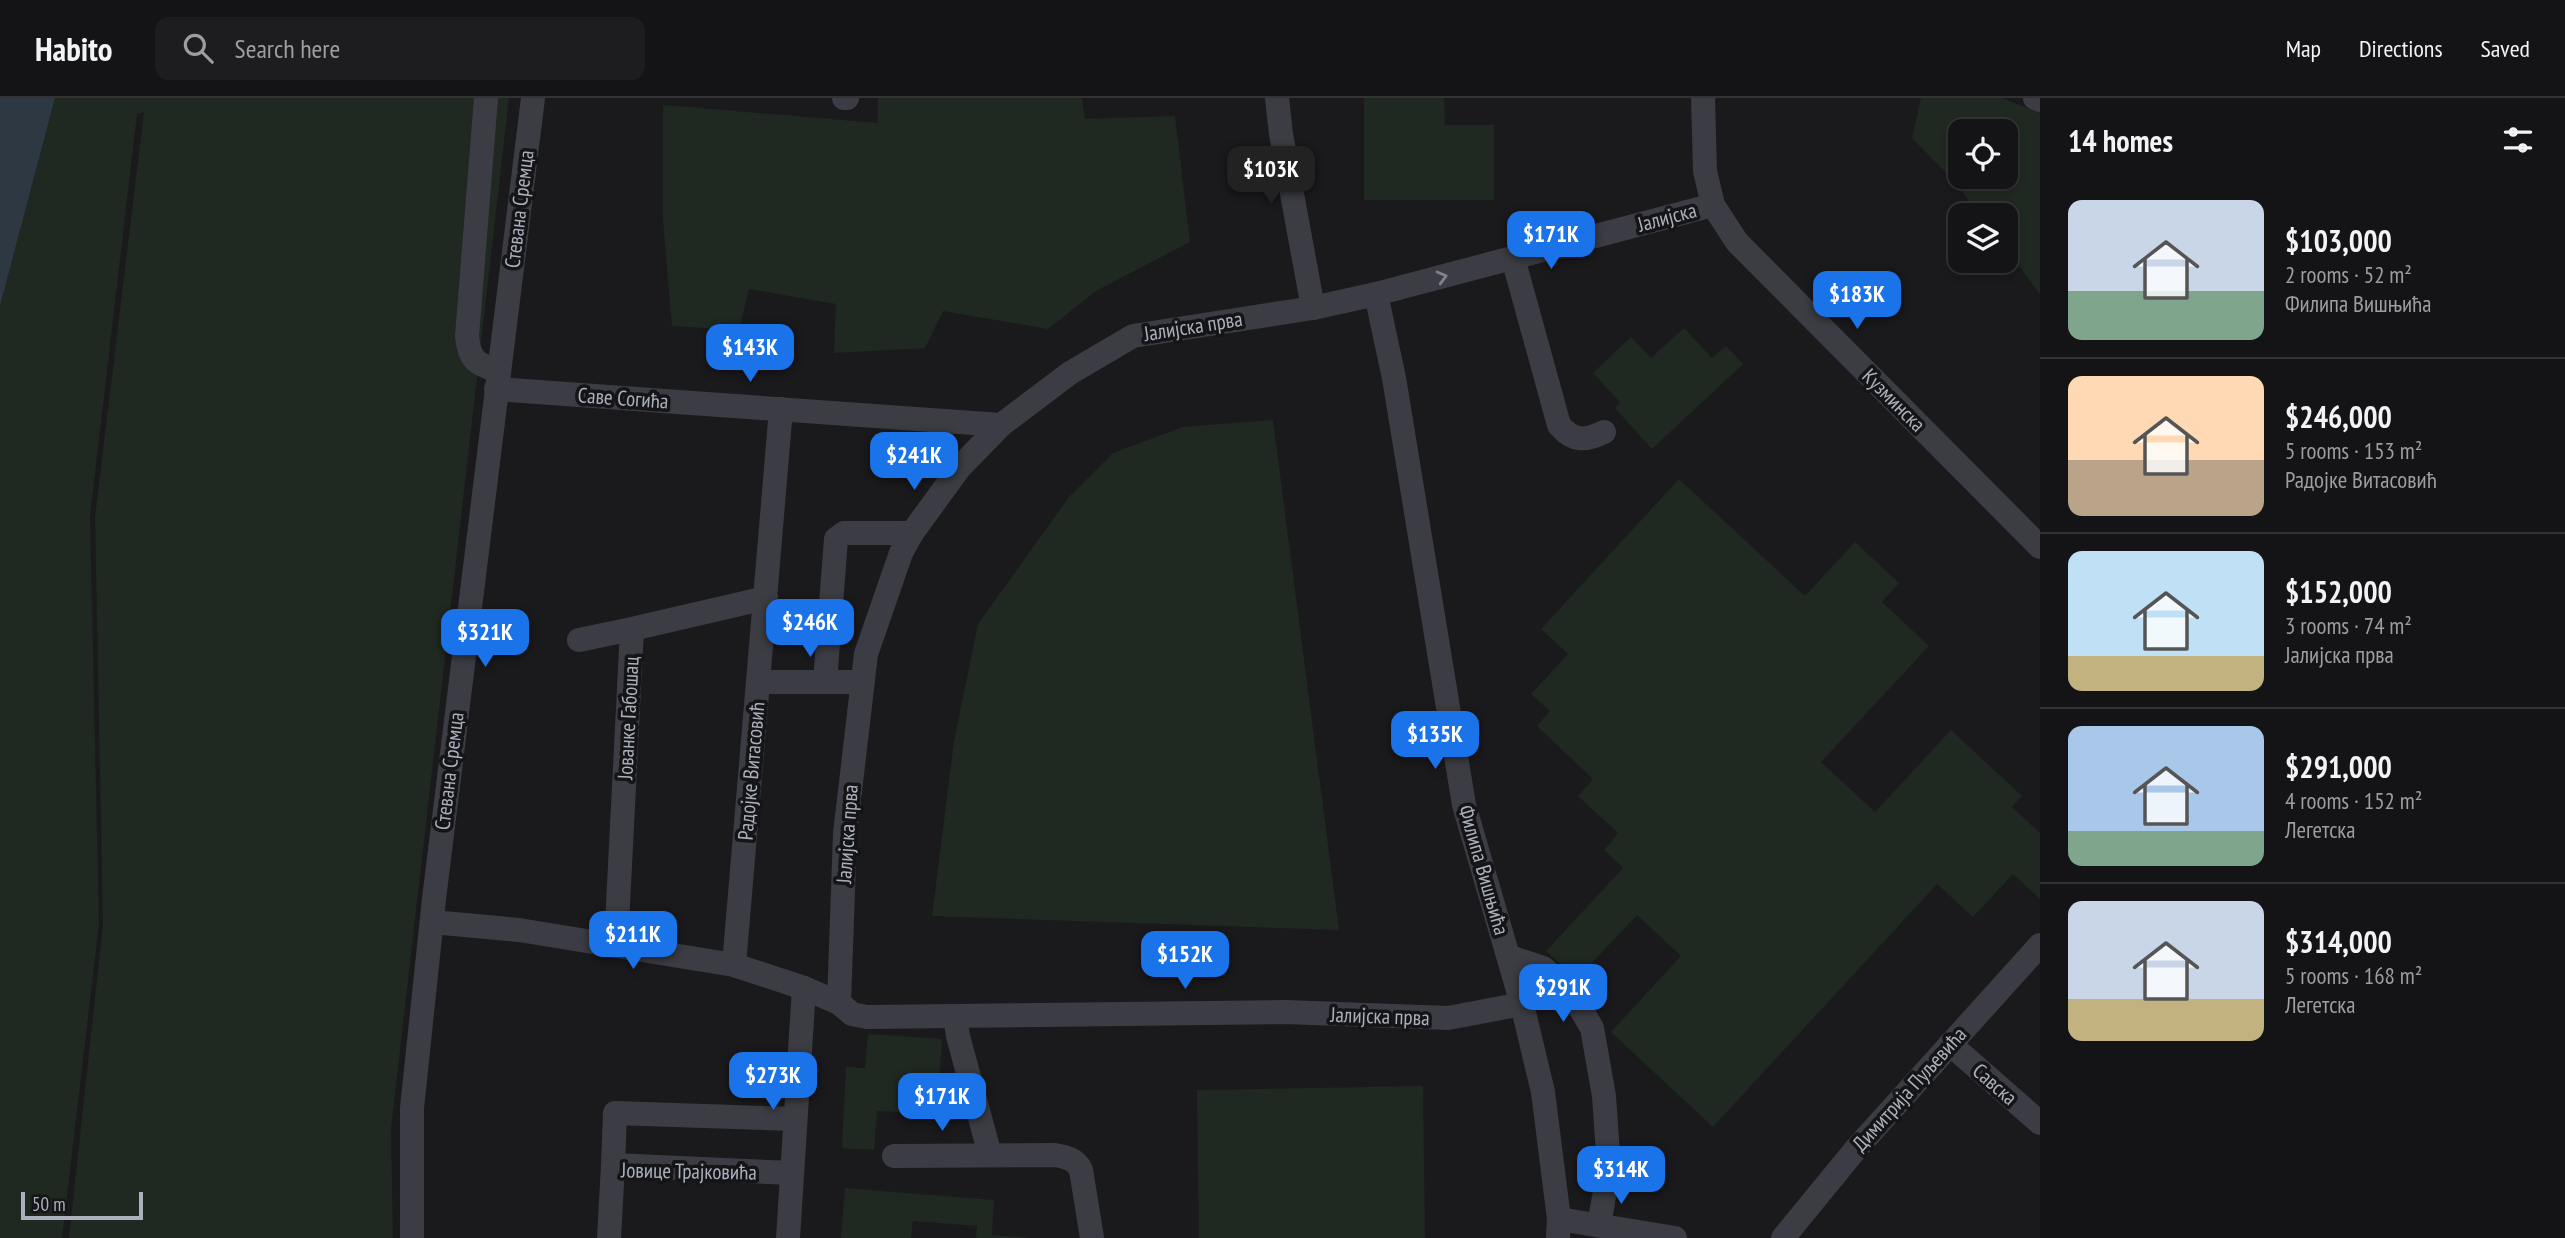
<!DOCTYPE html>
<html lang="en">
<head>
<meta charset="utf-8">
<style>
	body { margin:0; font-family:"PT Sans Narrow",sans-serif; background:#1d1d1f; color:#f1f3f6; height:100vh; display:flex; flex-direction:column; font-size:26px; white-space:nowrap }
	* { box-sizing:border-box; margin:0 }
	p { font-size:23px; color:#9d9ea1 }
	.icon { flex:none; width:38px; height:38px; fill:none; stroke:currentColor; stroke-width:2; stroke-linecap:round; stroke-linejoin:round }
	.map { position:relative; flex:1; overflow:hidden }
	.side { display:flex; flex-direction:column; background:#141416; width:525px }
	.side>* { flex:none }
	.buttons { position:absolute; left:1948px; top:21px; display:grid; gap:14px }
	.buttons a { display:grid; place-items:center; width:70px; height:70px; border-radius:14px; background:#141416; box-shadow:0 4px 10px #0003,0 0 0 2px #333335; font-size:35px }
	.scale { position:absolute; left:21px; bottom:18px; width:122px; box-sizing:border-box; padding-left:7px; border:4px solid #abb0bd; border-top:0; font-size:19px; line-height:24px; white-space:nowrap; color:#abb0bd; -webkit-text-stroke:5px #151518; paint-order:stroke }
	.price { position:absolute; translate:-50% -60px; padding:0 16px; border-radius:14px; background:#1a73e8; color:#fff; font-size:23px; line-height:46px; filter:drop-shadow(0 2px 4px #0008) }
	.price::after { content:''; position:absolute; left:50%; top:42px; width:21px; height:16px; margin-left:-10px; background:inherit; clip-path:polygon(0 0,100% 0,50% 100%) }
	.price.current { background:#222; color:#fff }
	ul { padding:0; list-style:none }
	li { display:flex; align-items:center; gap:21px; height:175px; padding:0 28px }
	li+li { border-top:2px solid #333335 }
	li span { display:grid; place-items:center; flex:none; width:196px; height:140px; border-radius:14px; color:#555 }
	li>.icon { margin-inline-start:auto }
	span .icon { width:84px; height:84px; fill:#fffc; stroke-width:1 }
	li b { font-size:30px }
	h2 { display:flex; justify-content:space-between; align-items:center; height:84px; padding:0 28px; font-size:30px }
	header { display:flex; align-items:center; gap:42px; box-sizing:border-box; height:98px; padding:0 35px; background:#141416; border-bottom:2px solid #333335 }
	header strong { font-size:33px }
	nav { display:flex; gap:38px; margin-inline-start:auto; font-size:24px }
	.search { width:490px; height:63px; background:#1d1d1f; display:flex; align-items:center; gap:18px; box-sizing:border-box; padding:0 24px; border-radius:14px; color:#9d9ea1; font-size:26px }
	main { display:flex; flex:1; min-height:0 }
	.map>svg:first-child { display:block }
</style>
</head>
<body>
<header>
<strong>Habito</strong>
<div class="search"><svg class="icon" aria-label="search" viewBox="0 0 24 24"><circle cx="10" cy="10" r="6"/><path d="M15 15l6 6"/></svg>Search here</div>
<nav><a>Map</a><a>Directions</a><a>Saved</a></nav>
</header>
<main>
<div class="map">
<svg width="2040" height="1140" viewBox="0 0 2040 1140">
	<rect width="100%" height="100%" fill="#1a1a1d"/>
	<g fill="#1f2821" fill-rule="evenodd">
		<path d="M55 0H509L391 1031 393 1140H69L103 826 95 419 144 14 137 16 90 418 99 826 62 1140H0V208Z"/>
		<path d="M878 0H1082L1085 21 1175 18 1190 144 1096 193 1048 231 943 213 925 250 834 255 836 206 749 191 739 232 672 228 663 123V7L878 25Z"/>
		<path d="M1364 0H1444L1445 27H1494V102H1364Z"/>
		<path d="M1921 0H2002L2040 15V196L2006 151V117H1980L1953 82 1912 40ZM1960 33H2006V79H1960Z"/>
		<path d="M1684 230 1712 260 1726 248 1743 266 1652 351 1615 310 1620 304 1593 275 1631 239 1651 260Z"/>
		<path d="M1273 322 1339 832 932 818 954 643 978 526 1069 399 1113 355 1183 329Z"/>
		<path d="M1679 381 1805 498 1855 444 1899 485 1882 504 1929 548 1821 664 1875 714 1951 632 2022 698 2012 709 2040 735V801L2013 776 1973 819 1937 786 1713 1029 1611 934 1681 858 1637 817 1577 881 1546 853 1623 770 1604 752 1618 735 1578 698 1593 681 1537 628 1550 613 1531 596 1568 556 1541 531Z"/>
		<path d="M868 936 942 941 937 1016 877 1013 874 1052 842 1050 846 969 865 970Z"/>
		<path d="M1423 988 1425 1140H1199L1197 992Z"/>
		<path d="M845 1090 994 1102 992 1137 1031 1140H976L977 1128 913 1123 911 1140H841Z"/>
	</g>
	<path fill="#2e3843" d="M0 0H55L0 208Z"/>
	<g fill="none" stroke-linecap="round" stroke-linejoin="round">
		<g stroke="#3c3d44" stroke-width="24">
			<path d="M486 0 467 238C469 262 477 267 499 273"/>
			<path d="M844 0H847"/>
			<path d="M1277 0 1281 36 1313 210"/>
			<path d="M1703 0 1705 73 1713 107 1737 144 2040 449"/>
			<path d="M2035 0 2040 2"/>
			<path d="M1513 160 1559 327C1573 344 1586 343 1604 334"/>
			<path d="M1376 196 1394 280 1464 707 1522 906 1543 994 1559 1121 1558 1140"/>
			<path d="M496 291 1001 327"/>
			<path d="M579 542 632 531"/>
			<path d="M758 584H862"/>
			<path d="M825 584 836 441 844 435H912"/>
			<path d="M432 824 519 832 734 867 804 890 839 905 852 916 867 919 1285 914 1448 920 1522 906"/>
			<path d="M616 846 632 531 766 500"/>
			<path d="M1510 859 1543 870 1570 893 1592 930 1604 998 1609 1071 1599 1127"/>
			<path d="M734 867 781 311"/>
			<path d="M839 905 845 736 866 556 901 455 912 435 960 369 1001 327 1070 275 1133 238 1313 210 1376 196 1713 107"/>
			<path d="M955 919 958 938 990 1057"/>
			<path d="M1950 946 2040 1025"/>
			<path d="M894 1058 1055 1057C1066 1059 1076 1061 1081 1072L1092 1140"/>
			<path d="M613 1067 615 1015 795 1021"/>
			<path d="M1559 1121 1675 1140"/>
			<path d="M412 1140V1010L434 801 533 0"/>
			<path d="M609 1140 613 1067 792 1075"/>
			<path d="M788 1140 804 890"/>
			<path d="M1783 1140 1855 1052 2040 847"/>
		</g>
	</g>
	<defs><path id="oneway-chevron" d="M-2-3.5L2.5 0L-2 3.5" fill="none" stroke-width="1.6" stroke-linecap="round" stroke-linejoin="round" transform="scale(1.75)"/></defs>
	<use stroke="#7f828d" href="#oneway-chevron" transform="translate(1442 179) rotate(-15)"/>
	<g text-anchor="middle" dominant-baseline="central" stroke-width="7" stroke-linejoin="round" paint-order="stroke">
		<g font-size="21" fill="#abb0bd" stroke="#151518">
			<text transform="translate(519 111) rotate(-83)">Стевана Сремца</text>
			<text transform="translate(1667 119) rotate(-15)">Јалијска</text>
			<text transform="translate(1193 228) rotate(-9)">Јалијска прва</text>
			<text transform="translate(623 300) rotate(4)">Саве Согића</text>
			<text transform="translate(1894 302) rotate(45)">Кузминска</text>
			<text transform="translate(628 620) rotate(-87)">Јованке Габошац</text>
			<text transform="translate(449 673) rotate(-83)">Стевана Сремца</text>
			<text transform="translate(751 673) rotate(-85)">Радојке Витасовић</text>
			<text transform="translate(847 736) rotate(-86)">Јалијска прва</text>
			<text transform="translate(1484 772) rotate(74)">Филипа Вишњића</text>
			<text transform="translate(1380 918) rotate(2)">Јалијска прва</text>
			<text transform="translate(1995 986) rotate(41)">Савска</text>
			<text transform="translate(1909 991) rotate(-48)">Димитрија Пуљевића</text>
			<text transform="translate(689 1073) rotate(1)">Јовице Трајковића</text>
		</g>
	</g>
</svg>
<div class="buttons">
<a><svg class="icon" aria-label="locate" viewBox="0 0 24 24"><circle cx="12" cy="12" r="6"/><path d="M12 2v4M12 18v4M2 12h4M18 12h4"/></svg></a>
<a><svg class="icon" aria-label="layers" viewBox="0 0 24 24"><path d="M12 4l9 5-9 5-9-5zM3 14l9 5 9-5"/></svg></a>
</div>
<div class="scale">50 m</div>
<b class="price current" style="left:1271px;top:108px">$103K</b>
<b class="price" style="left:1551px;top:173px">$171K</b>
<b class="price" style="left:1857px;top:233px">$183K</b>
<b class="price" style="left:750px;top:286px">$143K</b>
<b class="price" style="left:914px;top:394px">$241K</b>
<b class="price" style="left:810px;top:561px">$246K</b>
<b class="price" style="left:485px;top:571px">$321K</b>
<b class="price" style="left:1435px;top:673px">$135K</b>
<b class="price" style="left:633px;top:873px">$211K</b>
<b class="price" style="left:1185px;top:893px">$152K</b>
<b class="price" style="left:1563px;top:926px">$291K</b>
<b class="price" style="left:773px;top:1014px">$273K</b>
<b class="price" style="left:942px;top:1035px">$171K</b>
<b class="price" style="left:1621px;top:1108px">$314K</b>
</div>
<section class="side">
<h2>14 homes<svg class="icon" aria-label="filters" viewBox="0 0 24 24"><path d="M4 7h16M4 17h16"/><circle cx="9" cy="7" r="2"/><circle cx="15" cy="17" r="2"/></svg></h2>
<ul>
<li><span style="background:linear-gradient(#c9d6e8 65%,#7fa58c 0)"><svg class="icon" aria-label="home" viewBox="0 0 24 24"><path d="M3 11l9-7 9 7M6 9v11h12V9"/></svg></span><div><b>$103,000</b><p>2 rooms · 52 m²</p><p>Филипа Вишњића</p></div></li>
<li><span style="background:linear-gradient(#ffd9b3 60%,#b9a48a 0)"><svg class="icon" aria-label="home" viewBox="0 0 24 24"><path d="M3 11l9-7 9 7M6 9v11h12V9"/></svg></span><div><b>$246,000</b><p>5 rooms · 153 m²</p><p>Радојке Витасовић</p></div></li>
<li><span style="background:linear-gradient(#bfe0f5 75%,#c2b280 0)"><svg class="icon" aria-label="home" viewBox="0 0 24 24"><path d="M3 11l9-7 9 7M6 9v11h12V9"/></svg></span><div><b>$152,000</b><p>3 rooms · 74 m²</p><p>Јалијска прва</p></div></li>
<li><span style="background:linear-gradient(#a9c7e8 75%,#7fa58c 0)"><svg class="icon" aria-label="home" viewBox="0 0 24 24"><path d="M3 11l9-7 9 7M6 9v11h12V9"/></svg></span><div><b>$291,000</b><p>4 rooms · 152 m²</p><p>Легетска</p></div></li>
<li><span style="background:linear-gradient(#c9d6e8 70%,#c2b280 0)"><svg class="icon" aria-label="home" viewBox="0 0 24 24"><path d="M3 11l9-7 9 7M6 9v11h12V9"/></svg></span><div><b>$314,000</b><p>5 rooms · 168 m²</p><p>Легетска</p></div></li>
</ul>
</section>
</main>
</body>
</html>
